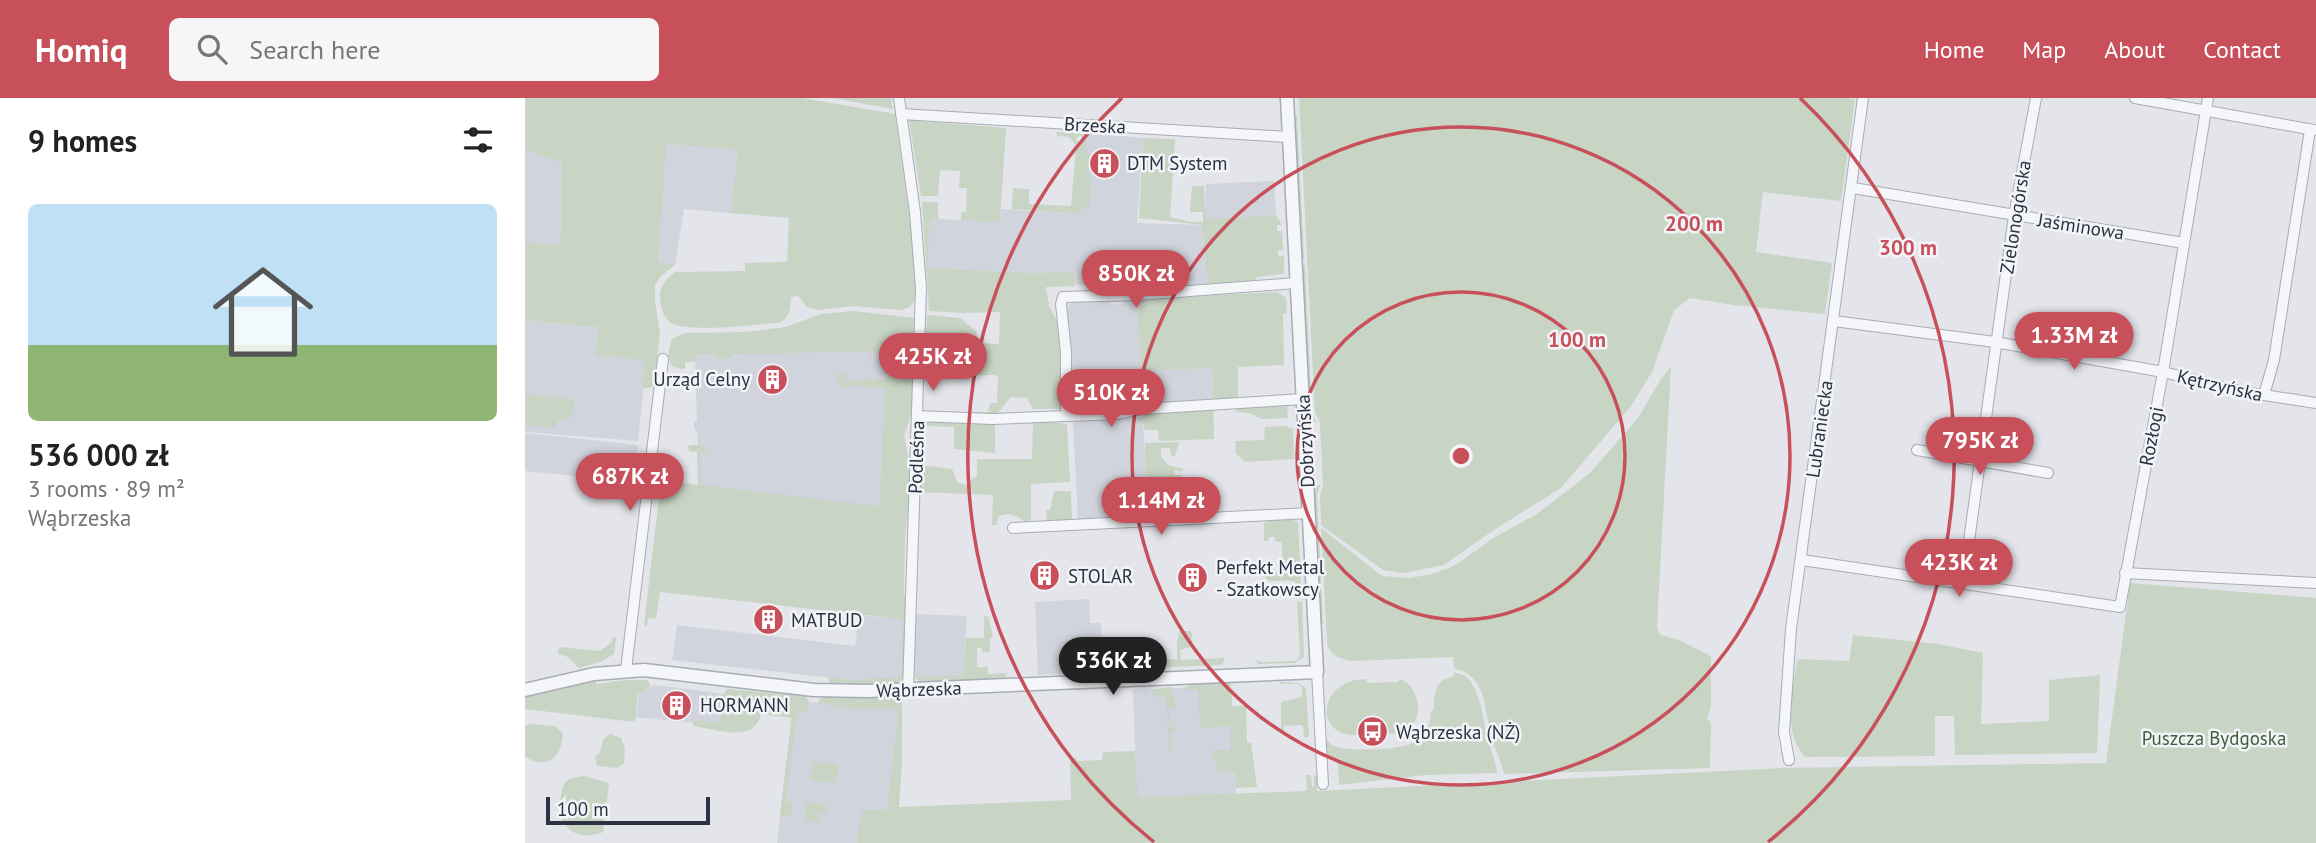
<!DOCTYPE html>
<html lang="en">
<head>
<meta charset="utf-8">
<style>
	body { margin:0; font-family:"PT Sans",sans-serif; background:#f6f6f6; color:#222; height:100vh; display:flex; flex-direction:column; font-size:26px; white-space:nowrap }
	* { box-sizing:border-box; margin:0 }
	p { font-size:23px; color:#767676 }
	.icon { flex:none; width:38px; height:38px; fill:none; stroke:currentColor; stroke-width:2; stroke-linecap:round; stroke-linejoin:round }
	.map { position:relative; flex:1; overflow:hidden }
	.drawer { display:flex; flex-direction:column; background:#fff; width:525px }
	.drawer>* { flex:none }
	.scale { position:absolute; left:21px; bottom:18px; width:164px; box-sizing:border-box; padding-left:7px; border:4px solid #2c3242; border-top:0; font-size:19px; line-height:24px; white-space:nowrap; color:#2c3242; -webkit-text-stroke:5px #f3f4f8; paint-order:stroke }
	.price { position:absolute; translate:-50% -60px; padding:0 16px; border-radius:24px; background:#c8505b; color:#fff; font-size:23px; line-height:46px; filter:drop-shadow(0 2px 4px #0008) }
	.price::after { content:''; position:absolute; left:50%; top:42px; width:21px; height:16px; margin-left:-10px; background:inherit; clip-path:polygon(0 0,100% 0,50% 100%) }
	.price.on { background:#222; color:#fff }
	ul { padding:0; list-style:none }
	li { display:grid; align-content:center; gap:14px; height:371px; padding:0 28px }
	li span { display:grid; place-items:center; height:217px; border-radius:10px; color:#555 }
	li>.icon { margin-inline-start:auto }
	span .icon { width:126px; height:126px; fill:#fffc; stroke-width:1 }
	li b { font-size:30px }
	h2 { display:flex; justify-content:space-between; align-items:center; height:84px; padding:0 28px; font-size:30px }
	header { display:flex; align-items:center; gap:42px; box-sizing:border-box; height:98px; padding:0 35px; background:#c8505b; color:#fff }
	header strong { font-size:33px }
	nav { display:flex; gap:38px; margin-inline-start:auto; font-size:24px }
	.search { width:490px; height:63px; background:#f6f6f6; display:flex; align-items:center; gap:18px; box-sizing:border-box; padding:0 24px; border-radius:10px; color:#767676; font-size:26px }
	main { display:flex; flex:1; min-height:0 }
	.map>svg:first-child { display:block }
</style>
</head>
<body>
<header>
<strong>Homiq</strong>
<div class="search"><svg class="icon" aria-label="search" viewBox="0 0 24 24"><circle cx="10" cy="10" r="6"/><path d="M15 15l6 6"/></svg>Search here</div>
<nav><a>Home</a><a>Map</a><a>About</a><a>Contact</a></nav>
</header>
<main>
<section class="drawer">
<h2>9 homes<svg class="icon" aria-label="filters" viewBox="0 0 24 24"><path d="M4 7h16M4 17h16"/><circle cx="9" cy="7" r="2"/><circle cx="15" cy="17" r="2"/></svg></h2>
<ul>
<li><span style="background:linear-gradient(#bfe0f5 65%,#8fb573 0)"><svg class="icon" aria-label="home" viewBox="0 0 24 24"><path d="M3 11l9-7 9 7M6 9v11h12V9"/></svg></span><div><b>536 000 zł</b><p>3 rooms · 89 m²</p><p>Wąbrzeska</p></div></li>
</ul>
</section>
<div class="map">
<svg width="1791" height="745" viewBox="0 0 1791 745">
	<rect width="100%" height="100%" fill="#e3e5ea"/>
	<g fill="#d1d4dc">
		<path d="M562 35 618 40 612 125 677 127 683 189 616 192 614 186 551 187 549 173 509 175 403 170 405 121 475 124 476 111 556 116Z"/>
		<path d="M140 46 214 52 206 115 159 111 150 167 133 165Z"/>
		<path d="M0 52 37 65 35 147 0 144Z"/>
		<path d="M749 83 751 117 680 121 681 86Z"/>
		<path d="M612 201 616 273 687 270 688 304 617 307 616 301 581 302 577 309 548 310 542 212 544 207 549 204 582 203 587 207 597 206 599 202Z"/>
		<path d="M0 222 124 236 113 343 0 334Z"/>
		<path d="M368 240 369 413 173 387V347L172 335 169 330V324L172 323 170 256Z"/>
		<path d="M589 320 618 321 623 418H616L609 414 596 415 589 420 553 422 548 324Z"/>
		<path d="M0 335 113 347 108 384 0 373Z"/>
		<path d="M564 501 565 525H576L578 574 513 577 510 504Z"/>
		<path d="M389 516 442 518 438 577 389 579Z"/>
		<path d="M334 517 378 521 376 577 374 579 325 582 147 562 152 527 330 548Z"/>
		<path d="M129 587 201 596 198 628 111 619 114 597Z"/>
		<path d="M706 588 711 697 612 699 608 592Z"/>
		<path d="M377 602V663L373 709 375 745H252L268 605Z"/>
	</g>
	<g fill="#c8d4c4">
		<path d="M0 0H277L370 16 391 165V201L385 209 376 212 329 208 293 212 282 209 273 198 266 199C265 210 266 218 256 224 235 227 163 235 146 225 138 219 136 210 135 200 134 188 141 180 151 174L220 173V165L262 164 264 120 206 115 213 52 141 46 133 164 150 167 136 178 130 187V203L135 236 129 286 127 289 118 291 119 264 106 260 70 257 74 230 0 222V144L35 147 37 65 0 52Z"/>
		<path d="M307 0H366L368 11Z"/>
		<path d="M774 0H1322L1330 2 1316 103 1238 94 1231 154 1307 165 1300 216 1208 207 1165 200 1149 212 1127 274 1106 308 1036 390 966 434 919 467 879 475 858 472 796 427 795 396 798 388 795 325 790 314Z"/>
		<path d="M770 17 772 18 779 160H776L768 18Z"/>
		<path d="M384 22 481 30 475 124 405 121 403 170 509 175 549 173 550 188 521 189 524 208 534 226 537 247 538 311H508L502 300 486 299 472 316 453 317V314H463L465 305H472L473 279 470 277 425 278 421 271 406 278 400 273 402 217 435 220 451 233 454 245 474 246 475 214 438 215 404 213 397 104H413V121L436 122V114H441L442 90H434L435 73 415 72 413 98H396Z"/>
		<path d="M531 34 562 35 561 55 565 56 561 75 566 76 564 110H557L556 116 487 111 488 90 504 91V106L546 108 551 50 560 42 555 37 551 41 553 44 550 46 544 39 532 38Z"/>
		<path d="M618 40 650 41 645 119 666 124H678V114H665L667 88H679L681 121 751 117 757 127H752V133H757L758 152H753V158H759V174L758 176 731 179V182L683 189 677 127 614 120Z"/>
		<path d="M776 167H780L787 315 792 325 784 322Z"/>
		<path d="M752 194 761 200 762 215 758 216 759 267 713 269V302L688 304 687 270 616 273 612 201Z"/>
		<path d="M328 213 389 220 387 314 379 338 385 367V394L380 438 379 494 382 510 380 572 376 584 371 587 306 588 303 579 325 582 371 579 376 577 377 521 135 494 131 521 123 520 122 529 119 527 134 400H128C131 377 156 385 173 387L172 354 164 353 163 349 165 347H174L186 354H175L176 387 354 408 355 402 360 290 325 288 324 290C316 290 315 284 311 278L320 273 321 282 362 281V253L207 256V260L192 261 191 256H171L170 264H160V271C140 271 142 256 147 241L159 235 220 234 261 229 296 216Z"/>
		<path d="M1146 268 1132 528 1135 537 1154 542 1186 558V608L1182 620 1186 626 1185 670 979 676C976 663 970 651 966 639 959 611 963 579 929 570L928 559 826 563C815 561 804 557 802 545L796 430 857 478 885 480 907 476 929 468 970 439 1012 416 1065 375 1113 320 1136 281Z"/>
		<path d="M0 296 50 302 48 314 45 320 33 322 29 330 0 327Z"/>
		<path d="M762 305 763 320 737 321 724 315 711 314V308Z"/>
		<path d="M688 309 689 341 634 343 633 332H619V326L610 320 617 319 624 313Z"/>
		<path d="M401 322 470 325V355L429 351V329L397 328 398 324Z"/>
		<path d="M527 324 542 326 545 384 506 386V422L503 426C493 419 487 413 474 418L471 427H467L468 397 394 394 395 367 427 371 433 385 443 387 446 382 452 378V361H507L508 325Z"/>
		<path d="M763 328V330L768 331 769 361 720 364 711 355 710 343 739 342 740 329Z"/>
		<path d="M654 344 650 358H646L645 350H636V358L643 367 659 371 657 373 649 372 650 377H656V388L644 390V399L630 400 631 411 622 412 620 345Z"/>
		<path d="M795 387 792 397 798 526H794L788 393 790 388Z"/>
		<path d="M529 393H546L547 423 522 424 521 412H525Z"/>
		<path d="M765 421 773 424 776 489H771L770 483H745L736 477V470L738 475 758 474 757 445 750 443V439H744L743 443H739V425L746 422Z"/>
		<path d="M1605 485 1791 500V745H332L335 720 339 712H362L374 611H328L293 605 294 602 300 597 377 598V663L374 709 546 702 545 660H552V663L577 662 578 654 610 653 613 699 782 693 781 677H786L787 689 789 688V677L792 678V693L1258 670 1581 665Z"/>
		<path d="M772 504H777L779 559 769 565 733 566 731 562 737 564 770 563 775 558Z"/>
		<path d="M459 518 464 519 468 540H465V554H457V550H452V569H463V576L482 575 479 580 397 585 389 579 438 577 441 540H459Z"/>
		<path d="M654 533H665L667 535 666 549 655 552 656 562 699 560 700 561 697 567 641 569 637 562 652 561V545Z"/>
		<path d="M1328 537 1413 546 1458 555 1456 626 1524 623V582L1575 577 1572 655 1430 657 1429 618H1410V658L1280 659C1257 634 1267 591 1273 561L1324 563Z"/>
		<path d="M88 539H91L89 556 75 564 54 570 43 559 33 556 34 549 75 553 87 544Z"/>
		<path d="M929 574 941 578C958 597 957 620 963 642 966 653 971 665 972 675L901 677 814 687 813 666 803 658 801 642C806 646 810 649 816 650 831 653 874 652 888 645 900 639 906 626 906 613L909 612C909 595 910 582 929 578Z"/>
		<path d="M841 581 842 585 874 584V581C894 586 901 622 881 633 876 635 870 635 864 636L863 631 832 633 831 637C789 638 792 582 841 581Z"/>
		<path d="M101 582H121L125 585V589L113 597 110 624 0 611V599L71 583V586Z"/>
		<path d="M755 584 773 585 781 590 784 639H779L778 627 759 628V633H756V604L777 599V590L773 586H755Z"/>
		<path d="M706 585 707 608H721L722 644 726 645 732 689 711 690 710 674 693 675 692 664 687 661V652H705L706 628 675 630 673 592H660V589L669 585Z"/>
		<path d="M645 589 647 590 651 610 644 611V629H652V633H646V652H644L641 599H630L627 592Z"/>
		<path d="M203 591 280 598 284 603 283 613 274 614 272 616 261 703 267 705 266 718H255L267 620 236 616C230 646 190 631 168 628L169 622 196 625 199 595Z"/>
		<path d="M5 626 29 628 38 635C37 658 22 674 0 658V628Z"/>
		<path d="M85 636 96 640 100 650 99 665 92 670 72 668 70 658 75 655 78 642Z"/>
		<path d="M288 664 312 666 313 673 310 684 287 683 285 680Z"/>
		<path d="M59 678 84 685 78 734C48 745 30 726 36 697 37 691 38 685 43 682 47 679 54 679 59 678Z"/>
		<path d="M282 704 299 706 303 709 302 716 294 715 293 724 281 722 280 715Z"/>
	</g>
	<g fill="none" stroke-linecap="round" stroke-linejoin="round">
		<defs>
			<g id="minor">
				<path d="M374 0 390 114 396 190 383 593"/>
				<path d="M1610 0 1789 32"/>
				<path d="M376 16 764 39"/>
				<path d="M1328 90 1659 145"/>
				<path d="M1309 223 1470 244 1638 274 1719 294 1791 305"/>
				<path d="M1739 297 1749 262 1785 32"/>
				<path d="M541 317V255L536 206 538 199 612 197 771 185"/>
				<path d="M392 318 468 321 591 316 618 311 778 301"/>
				<path d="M1392 352 1523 375"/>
				<path d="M488 430 784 415"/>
				<path d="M1277 462 1595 509 1638 274 1683 0"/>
				<path d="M1600 475 1791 485"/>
				<path d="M1438 486 1489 118 1511 0"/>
				<path d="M101 572 138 261"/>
				<path d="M792 574 798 686"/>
				<path d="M1264 662 1259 634 1266 531 1338 0"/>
			</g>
			<path id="tertiary" d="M0 592 69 576 119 572 289 592 342 593 792 574 762 0"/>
		</defs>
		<use href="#minor" stroke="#a8acb4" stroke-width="12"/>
		<use href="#tertiary" stroke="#a8acb4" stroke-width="15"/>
		<use href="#minor" stroke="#f5f6f9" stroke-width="10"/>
		<use href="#tertiary" stroke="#f5f6f9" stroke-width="12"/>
	</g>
	<g fill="none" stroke="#c8505b" stroke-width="3.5">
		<circle cx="936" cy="358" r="164"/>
		<circle cx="936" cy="358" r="329"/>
		<path d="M629 744A493 493 0 0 1 597 0M1275 0A493 493 0 0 1 1243 744"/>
	</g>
	<defs>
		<symbol id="building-disc" viewBox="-11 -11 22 22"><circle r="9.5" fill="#c8505b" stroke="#f3f4f8"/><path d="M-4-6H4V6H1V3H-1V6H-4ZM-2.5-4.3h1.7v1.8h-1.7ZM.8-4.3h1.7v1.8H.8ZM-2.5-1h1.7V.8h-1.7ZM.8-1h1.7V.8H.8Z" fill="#fff"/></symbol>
		<symbol id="bus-disc" viewBox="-11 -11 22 22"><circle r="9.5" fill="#c8505b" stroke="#f3f4f8"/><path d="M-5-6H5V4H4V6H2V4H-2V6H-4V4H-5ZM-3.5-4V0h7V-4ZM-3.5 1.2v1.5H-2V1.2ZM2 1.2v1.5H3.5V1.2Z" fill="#fff"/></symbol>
	</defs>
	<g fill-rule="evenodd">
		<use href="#building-disc" x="562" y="48" width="35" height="35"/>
		<use href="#building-disc" x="230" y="264" width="35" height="35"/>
		<use href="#building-disc" x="502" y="460" width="35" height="35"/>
		<use href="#building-disc" x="650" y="462" width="35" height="35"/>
		<use href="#building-disc" x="226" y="504" width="35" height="35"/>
		<use href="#building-disc" x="134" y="590" width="35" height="35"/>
		<use href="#bus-disc" x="830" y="616" width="35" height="35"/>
	</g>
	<g text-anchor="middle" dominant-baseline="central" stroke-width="5" stroke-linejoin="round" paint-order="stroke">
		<g font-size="19" fill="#2c3242" stroke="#f3f4f8">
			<text transform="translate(570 27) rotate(3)">Brzeska</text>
			<text transform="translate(1490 119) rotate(-81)">Zielonogórska</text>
			<text transform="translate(1556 128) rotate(9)">Jaśminowa</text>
			<text transform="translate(1695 287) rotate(13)">Kętrzyńska</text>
			<text transform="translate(1294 331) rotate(-82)">Lubraniecka</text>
			<text transform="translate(1626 338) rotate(-79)">Rozłogi</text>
			<text transform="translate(780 343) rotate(-93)">Dobrzyńska</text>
			<text transform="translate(391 359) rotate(-88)">Podleśna</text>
			<text transform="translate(394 591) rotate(-2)">Wąbrzeska</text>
		</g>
		<g font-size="19" fill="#2c3242" stroke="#f3f4f8" text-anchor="start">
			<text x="602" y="65">DTM System</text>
			<text x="225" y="281" text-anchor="end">Urząd Celny</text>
			<text x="691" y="469">Perfekt Metal<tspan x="691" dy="22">- Szatkowscy</tspan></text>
			<text x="543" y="478">STOLAR</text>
			<text x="266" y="522">MATBUD</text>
			<text x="175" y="607">HORMANN</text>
			<text x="871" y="634">Wąbrzeska (NŻ)</text>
		</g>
		<g font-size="19" fill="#3e5d3a" stroke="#f3f4f8">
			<text x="1689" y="640">Puszcza Bydgoska</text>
		</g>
	</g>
	<circle cx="936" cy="358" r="10" fill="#c8505b" stroke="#f3f4f8" stroke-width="3.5"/>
	<g font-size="21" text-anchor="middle" font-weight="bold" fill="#c8505b" stroke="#f3f4f8" stroke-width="5" stroke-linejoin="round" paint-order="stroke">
		<text x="1169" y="133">200 m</text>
		<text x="1383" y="157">300 m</text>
		<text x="1052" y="249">100 m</text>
	</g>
</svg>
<div class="scale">100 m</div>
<b class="price" style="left:611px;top:212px">850K zł</b>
<b class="price" style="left:1549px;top:274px">1.33M zł</b>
<b class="price" style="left:408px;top:295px">425K zł</b>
<b class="price" style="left:586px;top:331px">510K zł</b>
<b class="price" style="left:1455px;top:379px">795K zł</b>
<b class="price" style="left:105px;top:415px">687K zł</b>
<b class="price" style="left:636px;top:439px">1.14M zł</b>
<b class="price" style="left:1434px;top:501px">423K zł</b>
<b class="price on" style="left:588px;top:599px">536K zł</b>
</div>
</main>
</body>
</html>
